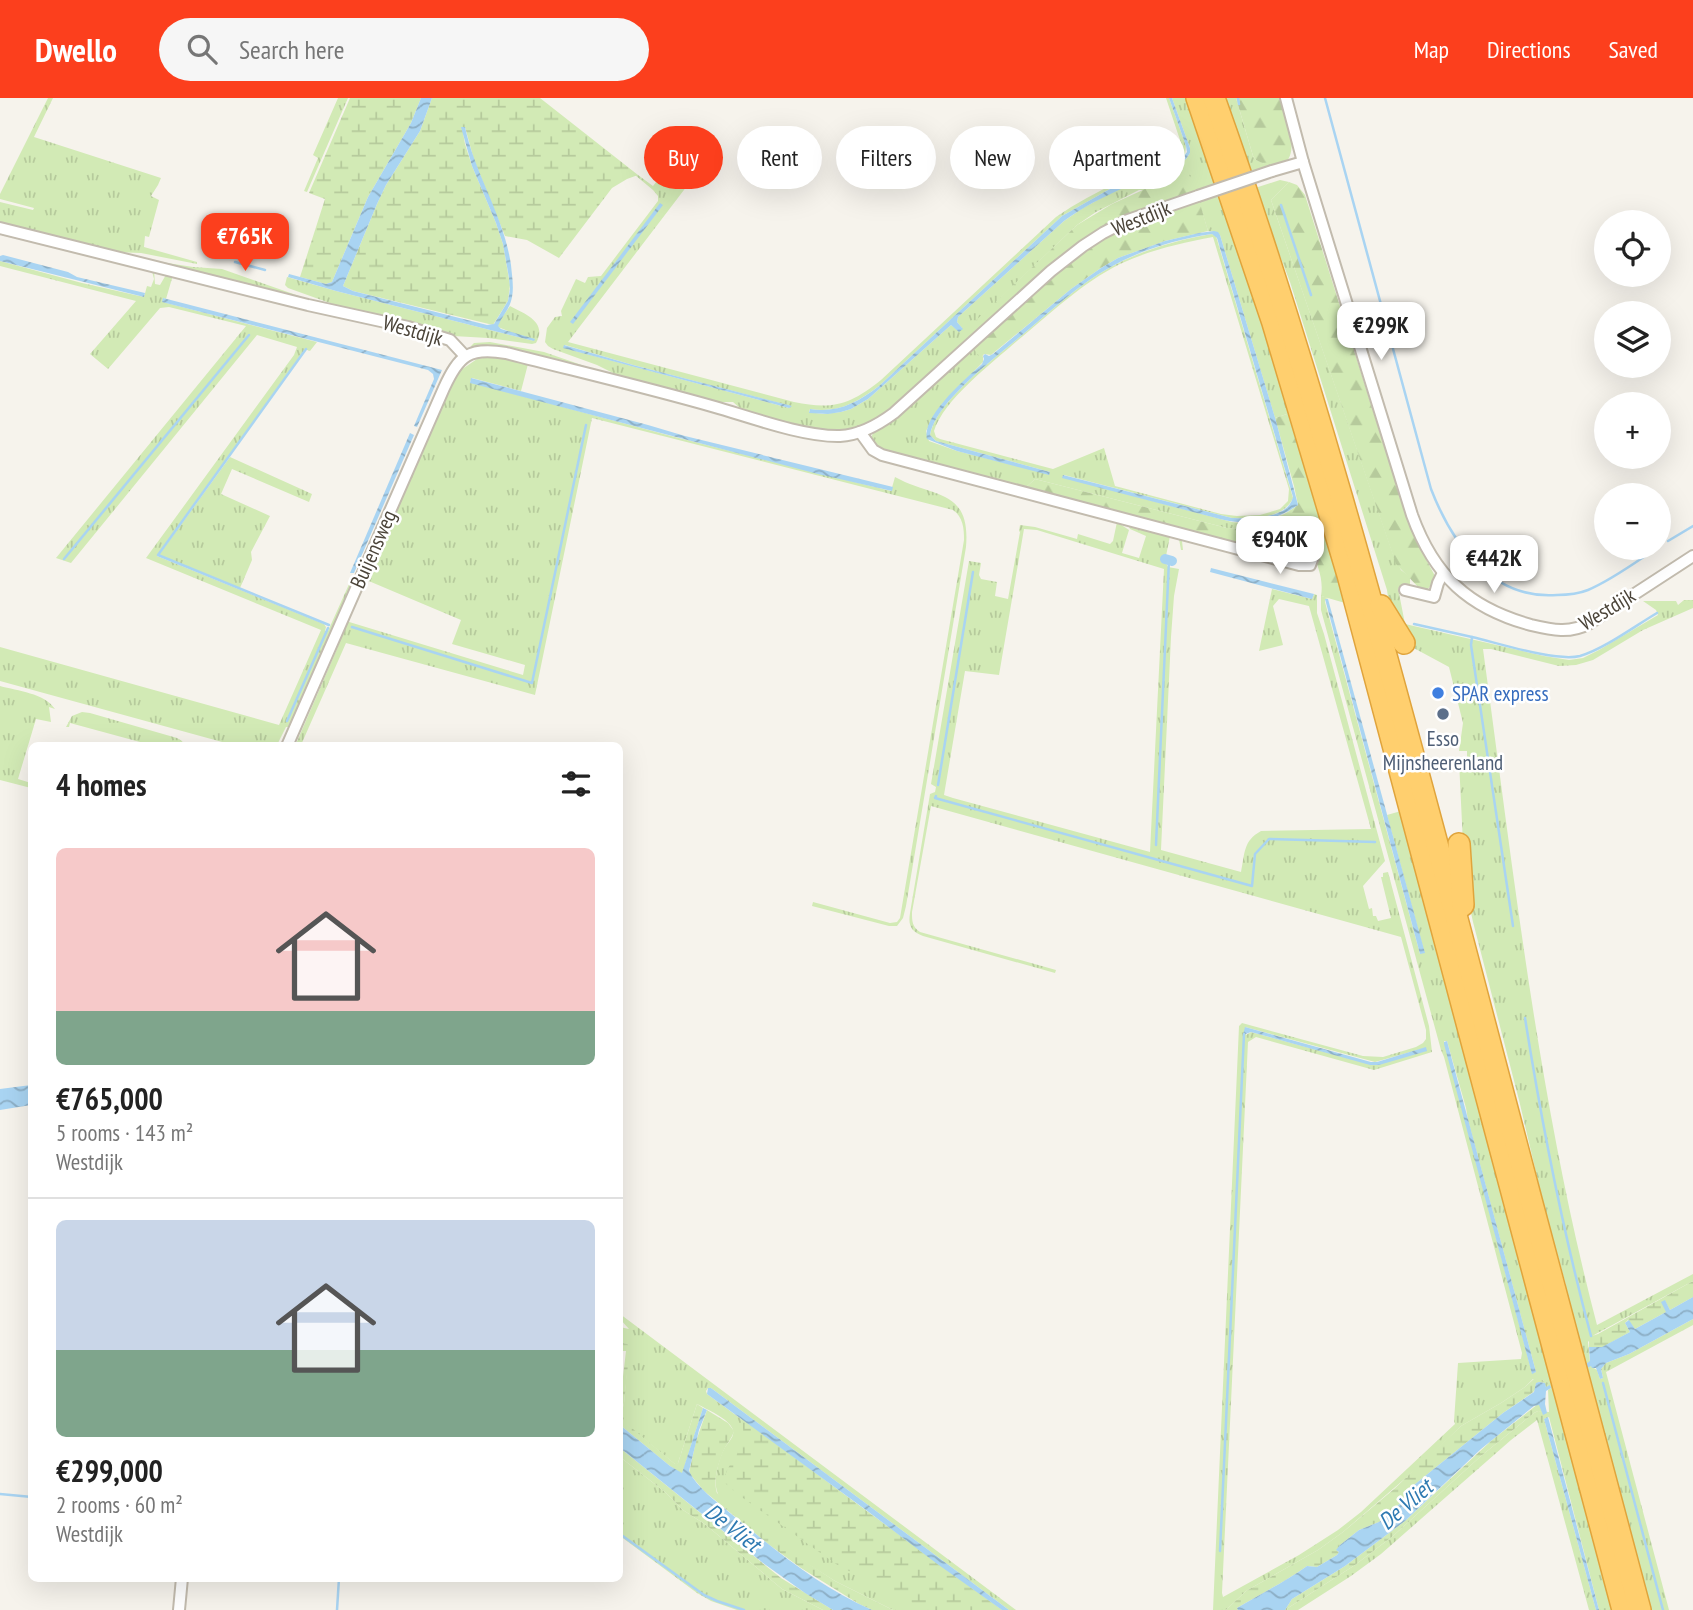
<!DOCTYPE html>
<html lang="en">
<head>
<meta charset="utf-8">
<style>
	body { margin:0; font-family:"PT Sans Narrow",sans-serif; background:#f6f6f6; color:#222; height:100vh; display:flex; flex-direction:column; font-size:26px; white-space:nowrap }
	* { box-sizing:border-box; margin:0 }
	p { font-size:23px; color:#767676 }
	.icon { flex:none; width:38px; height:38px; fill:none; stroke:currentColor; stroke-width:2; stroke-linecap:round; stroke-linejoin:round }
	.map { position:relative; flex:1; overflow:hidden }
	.drawer { position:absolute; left:28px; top:644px; width:595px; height:840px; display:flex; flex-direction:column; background:#fff; border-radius:10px; box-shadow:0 7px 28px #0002 }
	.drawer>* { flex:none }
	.hud { position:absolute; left:644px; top:28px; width:665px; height:63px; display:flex; gap:14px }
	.tools { position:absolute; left:1594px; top:112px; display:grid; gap:14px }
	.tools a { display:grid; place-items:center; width:77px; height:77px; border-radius:50%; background:#fff; box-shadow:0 7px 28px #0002; font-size:35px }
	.price { position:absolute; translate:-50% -60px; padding:0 16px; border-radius:14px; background:#fff; color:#222; font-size:23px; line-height:46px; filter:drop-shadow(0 2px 4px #0008) }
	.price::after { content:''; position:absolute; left:50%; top:42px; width:21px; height:16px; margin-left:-10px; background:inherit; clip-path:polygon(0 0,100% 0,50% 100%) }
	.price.active { background:#fc3f1d; color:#fff }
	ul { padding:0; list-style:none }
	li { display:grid; align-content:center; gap:14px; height:371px; padding:0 28px }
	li+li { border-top:2px solid #e0e0e0 }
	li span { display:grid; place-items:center; height:217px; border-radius:10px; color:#555 }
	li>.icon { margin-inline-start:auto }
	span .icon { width:126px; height:126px; fill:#fffc; stroke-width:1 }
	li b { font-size:30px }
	h2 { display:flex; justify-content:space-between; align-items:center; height:84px; padding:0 28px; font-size:30px }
	.pill { padding:0 24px; border-radius:32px; background:#fff; box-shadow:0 7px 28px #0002; font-size:24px; line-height:63px }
	.pill.active { background:#fc3f1d; color:#fff }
	header { display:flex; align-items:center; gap:42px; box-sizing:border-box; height:98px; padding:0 35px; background:#fc3f1d; color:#fff }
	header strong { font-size:33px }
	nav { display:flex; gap:38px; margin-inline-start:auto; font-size:24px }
	.search { width:490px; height:63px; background:#f6f6f6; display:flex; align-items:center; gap:18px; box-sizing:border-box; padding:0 24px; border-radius:38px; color:#767676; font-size:26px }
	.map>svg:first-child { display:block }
</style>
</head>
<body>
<header>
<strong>Dwello</strong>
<div class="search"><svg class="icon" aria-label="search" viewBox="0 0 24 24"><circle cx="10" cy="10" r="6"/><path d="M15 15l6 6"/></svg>Search here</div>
<nav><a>Map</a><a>Directions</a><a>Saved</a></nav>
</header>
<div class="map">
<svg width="1693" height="1512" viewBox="0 0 1693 1512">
	<defs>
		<pattern id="grass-tufts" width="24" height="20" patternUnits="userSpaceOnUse" patternTransform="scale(1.75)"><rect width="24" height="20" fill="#d2eab5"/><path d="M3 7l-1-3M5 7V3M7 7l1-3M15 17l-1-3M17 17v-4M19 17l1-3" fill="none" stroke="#b6ca9c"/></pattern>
		<pattern id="forest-firs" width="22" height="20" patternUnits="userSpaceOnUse" patternTransform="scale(1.75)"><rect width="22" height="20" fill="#d2eab5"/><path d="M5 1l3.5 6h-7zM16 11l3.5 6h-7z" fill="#b6ca9c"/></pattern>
		<pattern id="wetland-marsh" width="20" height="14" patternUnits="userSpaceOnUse" patternTransform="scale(1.75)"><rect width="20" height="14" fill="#d2eab5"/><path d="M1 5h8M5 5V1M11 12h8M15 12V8" fill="none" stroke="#b6ca9c"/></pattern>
		<pattern id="water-waves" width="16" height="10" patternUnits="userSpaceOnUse" patternTransform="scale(1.75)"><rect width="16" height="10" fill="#a9d4f2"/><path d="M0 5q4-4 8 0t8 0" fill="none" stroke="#8caec5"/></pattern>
	</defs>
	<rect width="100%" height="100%" fill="#f6f3ec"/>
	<g fill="url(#grass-tufts)" fill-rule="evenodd">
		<path d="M48 0H53L34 39 161 80 158 87 151 98 159 102 149 139 145 138 144 149 197 164V166L141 155 113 154 0 126V104L33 112 34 110 0 101V96Z"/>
		<path d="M338 0H348L307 94 304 93 318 60 313 57Z"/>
		<path d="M1166 0H1169L1186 48 1185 57 1108 92 1062 118 879 288C856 305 839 315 810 311L809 314 823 316 841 314 851 311 868 301 951 227 959 233 962 230 957 224 958 219 1064 123 1083 110 1116 92 1186 61 1190 55V50L1172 0H1187L1256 207 1290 315 1275 320 1220 137 1216 134 1208 133 1196 94 1139 92 1096 114 1077 127 971 228 977 235C960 250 944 264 928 279 904 300 876 331 842 333 809 335 774 321 742 312L733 304H714L623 280 597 267 553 251 548 248 545 244 547 230 555 219 562 218 561 213 576 181 585 185 588 179 601 178 658 103V98L653 92 635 77H638L653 88 666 71 687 88 568 244 794 304C832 312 850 307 881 282L1056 119C1095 92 1138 75 1181 55L1182 48ZM565 247 633 267 791 308 789 310 564 250Z"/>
		<path d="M1226 0H1236L1253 58 1256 62 1265 66 1266 70 1249 76Z"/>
		<path d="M1280 82 1289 84 1271 102 1394 459 1401 472 1410 479V486L1398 490 1405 526 1544 558 1569 562 1583 560 1599 552 1658 517 1656 512 1643 503H1676L1678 507 1684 502H1693V510L1643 532 1593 562 1576 567 1559 568 1491 551H1483C1514 778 1539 1006 1597 1227L1693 1176V1183L1594 1237 1588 1244 1590 1264 1586 1266 1564 1188 1566 1187 1556 1151H1554L1519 1002 1473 824 1465 787 1459 663H1467V653H1459L1463 625 1449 569 1410 548 1390 514 1387 492 1290 184 1257 97 1255 90Z"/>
		<path d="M1212 136 1216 138 1293 400C1284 421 1252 421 1232 420L1064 377 1062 379 1232 424C1251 427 1269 423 1286 415 1267 426 1249 433 1227 430L1035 381 1023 392 883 355 870 342 874 333 972 249 981 259 983 258V264L942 306 926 333 929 343 957 353 1049 376 1050 374 936 343 930 337C932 326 940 313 948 304 971 277 1001 255 1028 232 1054 210 1080 186 1109 170 1141 152 1177 142 1212 136ZM1213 139 1289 391 1288 403 1280 411 1260 417 1237 418 1221 416 1115 388 1104 350 1053 371 940 341 936 339 934 333C943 302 992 265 1017 243 1050 216 1082 185 1120 166 1150 152 1181 145 1213 139Z"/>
		<path d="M129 159 193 169 222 171 322 206Z"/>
		<path d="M103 160 154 172 155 186 160 187 167 175 173 177 166 201 163 200V204L317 244 310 253 305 251 157 458 324 526 326 529 325 533H328L350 484 353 488 292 629H286L277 647H233L0 583V549L279 627 321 532 146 460 294 257 297 249 257 237 71 465 56 460 246 228 169 209 160 210 108 271 90 256 136 203 0 168V163L82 185 144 199 147 188 151 189 154 181 152 173 102 161Z"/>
		<path d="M287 179 336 193 534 243 498 229V225L510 208C525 216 548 224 536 245L532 246 488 240 453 238 341 209 288 190 285 187Z"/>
		<path d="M490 244 544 254 602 274 474 251 471 248 474 245Z"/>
		<path d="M496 258 528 266 521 293 472 280 470 284 675 339 891 393 895 379C933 400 971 390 966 449L906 808 903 820 897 828H889L812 808 813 804 890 825 897 824 900 820 964 442C964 430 963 419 953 412L592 320 535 597 346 545 301 647 295 648 337 551 346 523 523 577 525 567 452 546 461 522 364 481 458 274 477 261Z"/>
		<path d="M230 359 312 396 309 404 232 371 221 396 270 418 251 454 252 462 240 490 159 457Z"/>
		<path d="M1117 424 1129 432 1122 455 1139 460 1146 438 1130 431 1127 425 1180 439 1182 443 1183 452H1181L1179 441 1170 438 1165 463 1168 469 1179 471 1174 498 1171 539 1161 752 1241 774C1245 755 1243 743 1261 733L1371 731 1309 508 1279 501 1273 508 1283 547 1259 553 1272 491 1312 501 1314 496 1317 497V515L1324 536 1385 763 1363 788 1369 811 1372 810 1373 818H1376L1378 823 1391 820 1381 779H1383V775L1388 774 1429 928 1432 954 1374 972 1256 939 1248 944 1222 1495 1223 1499 1299 1457 1338 1432 1361 1414 1455 1326 1454 1323 1458 1265 1521 1261 1522 1255 1444 959 1441 952 1321 512V498L1329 500 1325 501V504L1420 856 1424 853 1387 717 1401 713 1544 1252 1612 1512H1599L1549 1319 1544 1321 1596 1512H1589L1537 1322 1511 1342 1381 1456 1351 1478 1298 1512H1287L1288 1510 1355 1467 1393 1438 1481 1358 1534 1315 1538 1313 1549 1314 1548 1292 1551 1290 1546 1289 1543 1282 1533 1281 1525 1289 1501 1305 1461 1328 1422 1366 1343 1434 1318 1452 1246 1493 1226 1512H1213L1239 928 1242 925 1363 958 1383 959 1416 949 1423 945 1426 941V932L1401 839 931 708 912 814C912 823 912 829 920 834L1056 872 1055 875 923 838C911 833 908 828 910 815L930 696 935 694 936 689 931 686 969 463 981 465 979 477 981 481 997 484 995 498 1008 501 1020 434 1019 433 1020 427 1035 429 1077 441 1078 436 1110 446 1113 443ZM1024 431 1037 432 1164 471 1150 754 953 700 944 697 965 573 999 577ZM1245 929 1375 964 1425 950 1426 952 1373 967 1251 934 1246 937ZM1444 943H1447L1466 1010 1468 1022 1536 1274 1532 1275Z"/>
		<path d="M0 588C18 593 44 595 55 611L49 609 51 624 36 621 18 681 31 685V690L0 682Z"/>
		<path d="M82 614 90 615 177 640 182 643 184 647H151L70 625 69 629H66L72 618Z"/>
		<path d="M620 1216 1016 1512H1009L711 1290H708L706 1293 707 1296 1002 1512H893L835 1483 808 1466 720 1399C711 1389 718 1363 724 1351 727 1345 735 1339 733 1332 730 1321 706 1311 697 1306L678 1365 676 1367 620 1321 624 1305 629 1247 620 1244V1229L629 1231 620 1221Z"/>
		<path d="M1693 1221V1227L1606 1274 1669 1512H1651L1587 1270 1591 1267 1592 1269 1597 1272 1600 1281 1603 1280 1601 1271 1606 1265 1629 1256Z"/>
		<path d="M620 1359 665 1394 683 1412 706 1427 782 1491 823 1512H737L711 1503 697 1495 620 1438Z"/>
	</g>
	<g fill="url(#forest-firs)">
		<path d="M1236 0H1283C1286 15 1301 56 1283 66 1278 68 1271 69 1266 70L1264 66 1256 62 1253 58Z"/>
		<path d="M1187 72 1197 95 1131 118 977 235 970 228 1077 127 1112 106Z"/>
		<path d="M1289 84 1297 87 1305 97 1403 408 1420 450 1435 478 1432 486 1427 492H1421L1396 466 1271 102Z"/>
		<path d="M1199 102 1208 133 1165 143 1118 160 1101 170 1071 191 991 257 984 256 981 260 972 249C1016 210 1059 167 1109 137 1136 121 1169 112 1199 102Z"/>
		<path d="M1290 315 1345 505 1321 498C1324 481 1317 466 1311 450L1308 446 1251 450 1023 392 1035 381 1227 430C1254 433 1277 422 1298 407L1294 388 1275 320Z"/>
	</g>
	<g fill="url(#wetland-marsh)">
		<path d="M350 0H421L411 25 368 99 332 184 326 186 300 179 325 101 309 95Z"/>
		<path d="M432 0H540L638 77 627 81 612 90 559 160 527 142 505 138 474 62 465 29H462L465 46 472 68 496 125 503 146 510 187 508 203 493 227 353 193 343 188 377 106 386 87 420 33Z"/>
		<path d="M1693 1183V1199L1670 1212 1665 1203 1666 1214 1635 1231 1628 1222 1625 1225 1630 1234 1603 1249H1589V1239L1598 1236Z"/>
		<path d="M620 1244 630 1247 624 1305 621 1321 675 1366 678 1365 697 1306 703 1310 682 1376 670 1368 620 1327V1304L626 1253H623L620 1272Z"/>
		<path d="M1536 1279H1540L1545 1285 1539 1284 1536 1286 1535 1292 1532 1295 1503 1315 1414 1387 1403 1403 1379 1424 1359 1432 1340 1447 1337 1453 1339 1454 1337 1457 1317 1469 1307 1468C1285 1484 1260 1496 1237 1510L1238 1512H1226L1246 1493 1318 1452 1343 1434 1394 1391 1461 1328 1501 1305 1525 1289Z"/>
		<path d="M1538 1306 1540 1307 1543 1314 1538 1313 1534 1315 1481 1358 1393 1438 1355 1467 1288 1510 1287 1512H1285L1292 1501 1345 1468 1405 1423 1492 1342Z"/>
		<path d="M707 1312 728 1325 734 1333C732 1341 726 1346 723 1354 718 1366 713 1383 717 1395L809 1466 835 1483 893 1512H872L859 1506 801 1470 768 1446 704 1393 689 1375 696 1343Z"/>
		<path d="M742 1320 936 1465 1002 1512H929L900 1500 836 1466 736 1395 725 1385C724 1372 732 1365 738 1354 744 1344 744 1332 742 1320Z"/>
		<path d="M620 1350 781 1480 833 1512H823L782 1491 706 1427 683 1412 665 1394 620 1359Z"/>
	</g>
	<g fill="url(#water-waves)">
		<path d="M421 0H432L420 33 386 87 377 106 343 188 353 193 487 227 494 226 508 203 510 191 509 180 503 146 496 125 472 68 461 29H465C475 77 504 118 511 167 512 178 514 189 512 199 510 211 502 218 498 228L501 231 535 241 534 243 336 193 288 179 289 176 326 186 332 184 368 99 411 25Z"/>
		<path d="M1169 0H1172L1190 50V55L1186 61C1145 83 1102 95 1064 123L958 219 957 224 963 231 959 234 951 227 868 301 851 311 841 314 828 316 809 315 810 311C838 315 857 305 879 288L1062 118 1108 92 1184 58 1187 54 1186 48Z"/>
		<path d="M660 105 663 107 573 226 570 224Z"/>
		<path d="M1214 133 1218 134 1220 137 1276 323 1298 407C1274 424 1248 428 1220 421L1062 380 1063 377 1232 420C1251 421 1288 421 1293 399L1217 140 1212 136C1177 141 1140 152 1109 170 1080 186 1054 210 1028 232 1001 255 971 277 948 304 940 314 932 325 930 337L936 343 1050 374 1049 377 957 353 927 341C921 319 966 280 982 266L984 261 983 258 985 256 989 258 993 256 1071 191 1101 170 1118 160 1165 143 1199 135Z"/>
		<path d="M3 157 68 174 77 179 145 195 144 199 0 163V158Z"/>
		<path d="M163 200 442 272 417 329 414 328 434 281 433 276 428 272 162 204Z"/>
		<path d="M564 247 633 267 792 308 789 310 563 250Z"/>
		<path d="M471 280 648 327 685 338 893 389 892 393 818 376 470 285Z"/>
		<path d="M410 335 414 337 354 475H350Z"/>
		<path d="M1211 470 1314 496 1312 501 1210 474Z"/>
		<path d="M1325 501H1328L1425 855 1420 856Z"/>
		<path d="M1245 929 1371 964H1377L1426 949 1427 953 1379 967H1370L1251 934 1243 937Z"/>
		<path d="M1447 943 1536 1274 1532 1276 1444 946V944Z"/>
		<path d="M31 987V1007L0 1012V991Z"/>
		<path d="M1693 1199V1221L1629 1256 1606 1265 1601 1271 1603 1280 1600 1281 1596 1270H1592L1591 1268 1587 1270 1586 1266 1590 1263 1589 1249H1602L1630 1234 1625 1225 1629 1222 1635 1231 1666 1214 1661 1204 1665 1202 1670 1212Z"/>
		<path d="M1539 1284 1545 1285 1546 1289 1550 1287 1551 1290 1546 1293 1545 1306 1547 1315 1543 1317 1539 1307 1534 1308 1481 1351 1405 1423 1345 1468 1292 1501 1285 1512H1238L1237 1510C1260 1496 1285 1484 1307 1468L1317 1469 1337 1457 1339 1454 1336 1452 1340 1447 1359 1432 1379 1424 1403 1403 1414 1387 1503 1315 1534 1294 1536 1285Z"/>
		<path d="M708 1290H711L1009 1512H1002L936 1465 866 1412 707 1296Z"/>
		<path d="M703 1310 707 1312 699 1332 689 1373C697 1390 716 1403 730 1415 774 1451 819 1489 872 1512H833L805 1495 763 1465 620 1350V1327L670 1368 682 1375Z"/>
		<path d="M1548 1319 1599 1512H1596L1544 1321Z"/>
	</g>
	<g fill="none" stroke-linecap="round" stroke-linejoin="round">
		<g stroke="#a9d4f2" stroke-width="2.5">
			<path d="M1238 0 1239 6"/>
			<path d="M1325 0 1431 391C1452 445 1491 502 1557 497 1567 497 1578 496 1588 492 1612 482 1636 464 1657 450"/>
			<path d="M1281 107 1311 197"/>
			<path d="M235 164 265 172"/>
			<path d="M306 251 158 457 329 527"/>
			<path d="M1668 443 1693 428"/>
			<path d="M64 461 249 237"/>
			<path d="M1414 526 1472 539"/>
			<path d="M352 529 532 585 586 327"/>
			<path d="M287 623 328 530"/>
			<path d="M938 687 973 474"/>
			<path d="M936 698 935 700 1252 788 1255 756 1269 741 1375 744"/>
			<path d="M1156 747 1169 462"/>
			<path d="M1513 828 1471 547 1472 539C1498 545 1556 564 1580 558 1604 551 1635 528 1657 515"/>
			<path d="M1525 920C1542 1027 1563 1134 1591 1238"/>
			<path d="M1603 1285 1663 1512"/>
			<path d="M0 1396 32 1399"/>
			<path d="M620 1436 704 1497 717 1503 744 1512"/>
			<path d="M1220 1453 1244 936"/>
			<path d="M337 1512 339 1480"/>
		</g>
		<path stroke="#a9d4f2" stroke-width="10" d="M1165 461 1172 463"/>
		<defs>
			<g id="minor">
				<path d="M1286 0 1303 64 1412 417C1434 478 1469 510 1531 527 1552 532 1570 536 1590 525L1693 458"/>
				<path d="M1272 73 1303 64"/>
				<path d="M0 130 308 207 408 229 450 242 465 258"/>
				<path d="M860 334 873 352 882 357 1299 467H1310L1313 459 1309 449C1293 436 1269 449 1252 454"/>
				<path d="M1405 492 1434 499 1438 485 1443 475"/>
				<path d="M287 648 444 290C459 257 469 249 506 255 576 273 645 289 715 309 750 319 804 339 840 338 860 337 878 327 894 315L1051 173 1083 148 1103 135 1128 122 1198 98"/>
				<path d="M179 1512 182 1480"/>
			</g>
			<g id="motorway">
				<path d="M1197 0 1273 225 1348 477 1623 1512"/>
				<path d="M1214 0C1308 263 1380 532 1452 802 1514 1039 1577 1275 1640 1512"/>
				<path d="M1381 508 1404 545"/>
				<path d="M1459 746 1463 807"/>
			</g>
		</defs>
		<use href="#minor" stroke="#c2bbae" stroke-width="14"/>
		<use href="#motorway" stroke="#e0a43c" stroke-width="24"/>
		<use href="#minor" stroke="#fff" stroke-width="10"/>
		<use href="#motorway" stroke="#ffcf6e" stroke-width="21"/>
		<defs>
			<path id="minor-bridge" d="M1198 98 1272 73"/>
		</defs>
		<use href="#minor-bridge" stroke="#c2bbae" stroke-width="14" stroke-linecap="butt"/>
		<use href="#minor-bridge" stroke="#fff" stroke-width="10"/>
	</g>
	<circle fill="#3f7fe0" stroke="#fff" stroke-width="2.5" cx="1438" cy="595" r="7"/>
	<circle fill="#5c6f8a" stroke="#fff" stroke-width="2.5" cx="1443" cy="616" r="7"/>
	<g text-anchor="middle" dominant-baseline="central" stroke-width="5" stroke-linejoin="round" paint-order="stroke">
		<g font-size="21" fill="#4b4439" stroke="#fff">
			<text transform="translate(1141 120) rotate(-22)">Westdijk</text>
			<text transform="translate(413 232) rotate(16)">Westdijk</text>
			<text transform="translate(373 451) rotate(-66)">Buijensweg</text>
			<text transform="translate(1607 511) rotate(-31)">Westdijk</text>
		</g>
		<g font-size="21" fill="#366cbe" stroke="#fff" text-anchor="start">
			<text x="1452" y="595">SPAR express</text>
		</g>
		<g font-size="21" fill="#4e5e75" stroke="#fff">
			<text x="1443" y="640">Esso<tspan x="1443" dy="24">Mijnsheerenland</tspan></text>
		</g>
		<g font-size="23" font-style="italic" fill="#2e7ab2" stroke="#fff">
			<text transform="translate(1405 1406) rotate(-41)">De Vliet</text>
			<text transform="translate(733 1429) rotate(38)">De Vliet</text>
		</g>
	</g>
</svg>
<div class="tools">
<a><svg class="icon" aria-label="locate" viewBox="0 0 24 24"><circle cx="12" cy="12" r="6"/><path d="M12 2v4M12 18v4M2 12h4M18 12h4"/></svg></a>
<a><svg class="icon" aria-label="layers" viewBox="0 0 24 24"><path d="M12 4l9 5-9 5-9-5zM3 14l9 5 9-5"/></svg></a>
<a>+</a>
<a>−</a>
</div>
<b class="price active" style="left:245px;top:175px">€765K</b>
<b class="price" style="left:1381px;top:264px">€299K</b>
<b class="price" style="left:1280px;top:478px">€940K</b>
<b class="price" style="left:1494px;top:497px">€442K</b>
<div class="hud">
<a class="pill active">Buy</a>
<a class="pill">Rent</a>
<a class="pill">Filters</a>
<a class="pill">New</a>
<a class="pill">Apartment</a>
</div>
<section class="drawer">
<h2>4 homes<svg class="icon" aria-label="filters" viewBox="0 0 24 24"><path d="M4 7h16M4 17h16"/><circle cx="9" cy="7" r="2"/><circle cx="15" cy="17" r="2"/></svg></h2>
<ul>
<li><span style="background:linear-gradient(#f6c9c9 75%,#7fa58c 0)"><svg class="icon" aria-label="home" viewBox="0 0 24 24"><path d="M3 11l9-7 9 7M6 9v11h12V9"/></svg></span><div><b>€765,000</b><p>5 rooms · 143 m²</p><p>Westdijk</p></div></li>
<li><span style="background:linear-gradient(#c9d6e8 60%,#7fa58c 0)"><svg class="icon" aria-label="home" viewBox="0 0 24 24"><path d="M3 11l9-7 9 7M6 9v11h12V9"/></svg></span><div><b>€299,000</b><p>2 rooms · 60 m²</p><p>Westdijk</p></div></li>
</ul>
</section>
</div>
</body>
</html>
